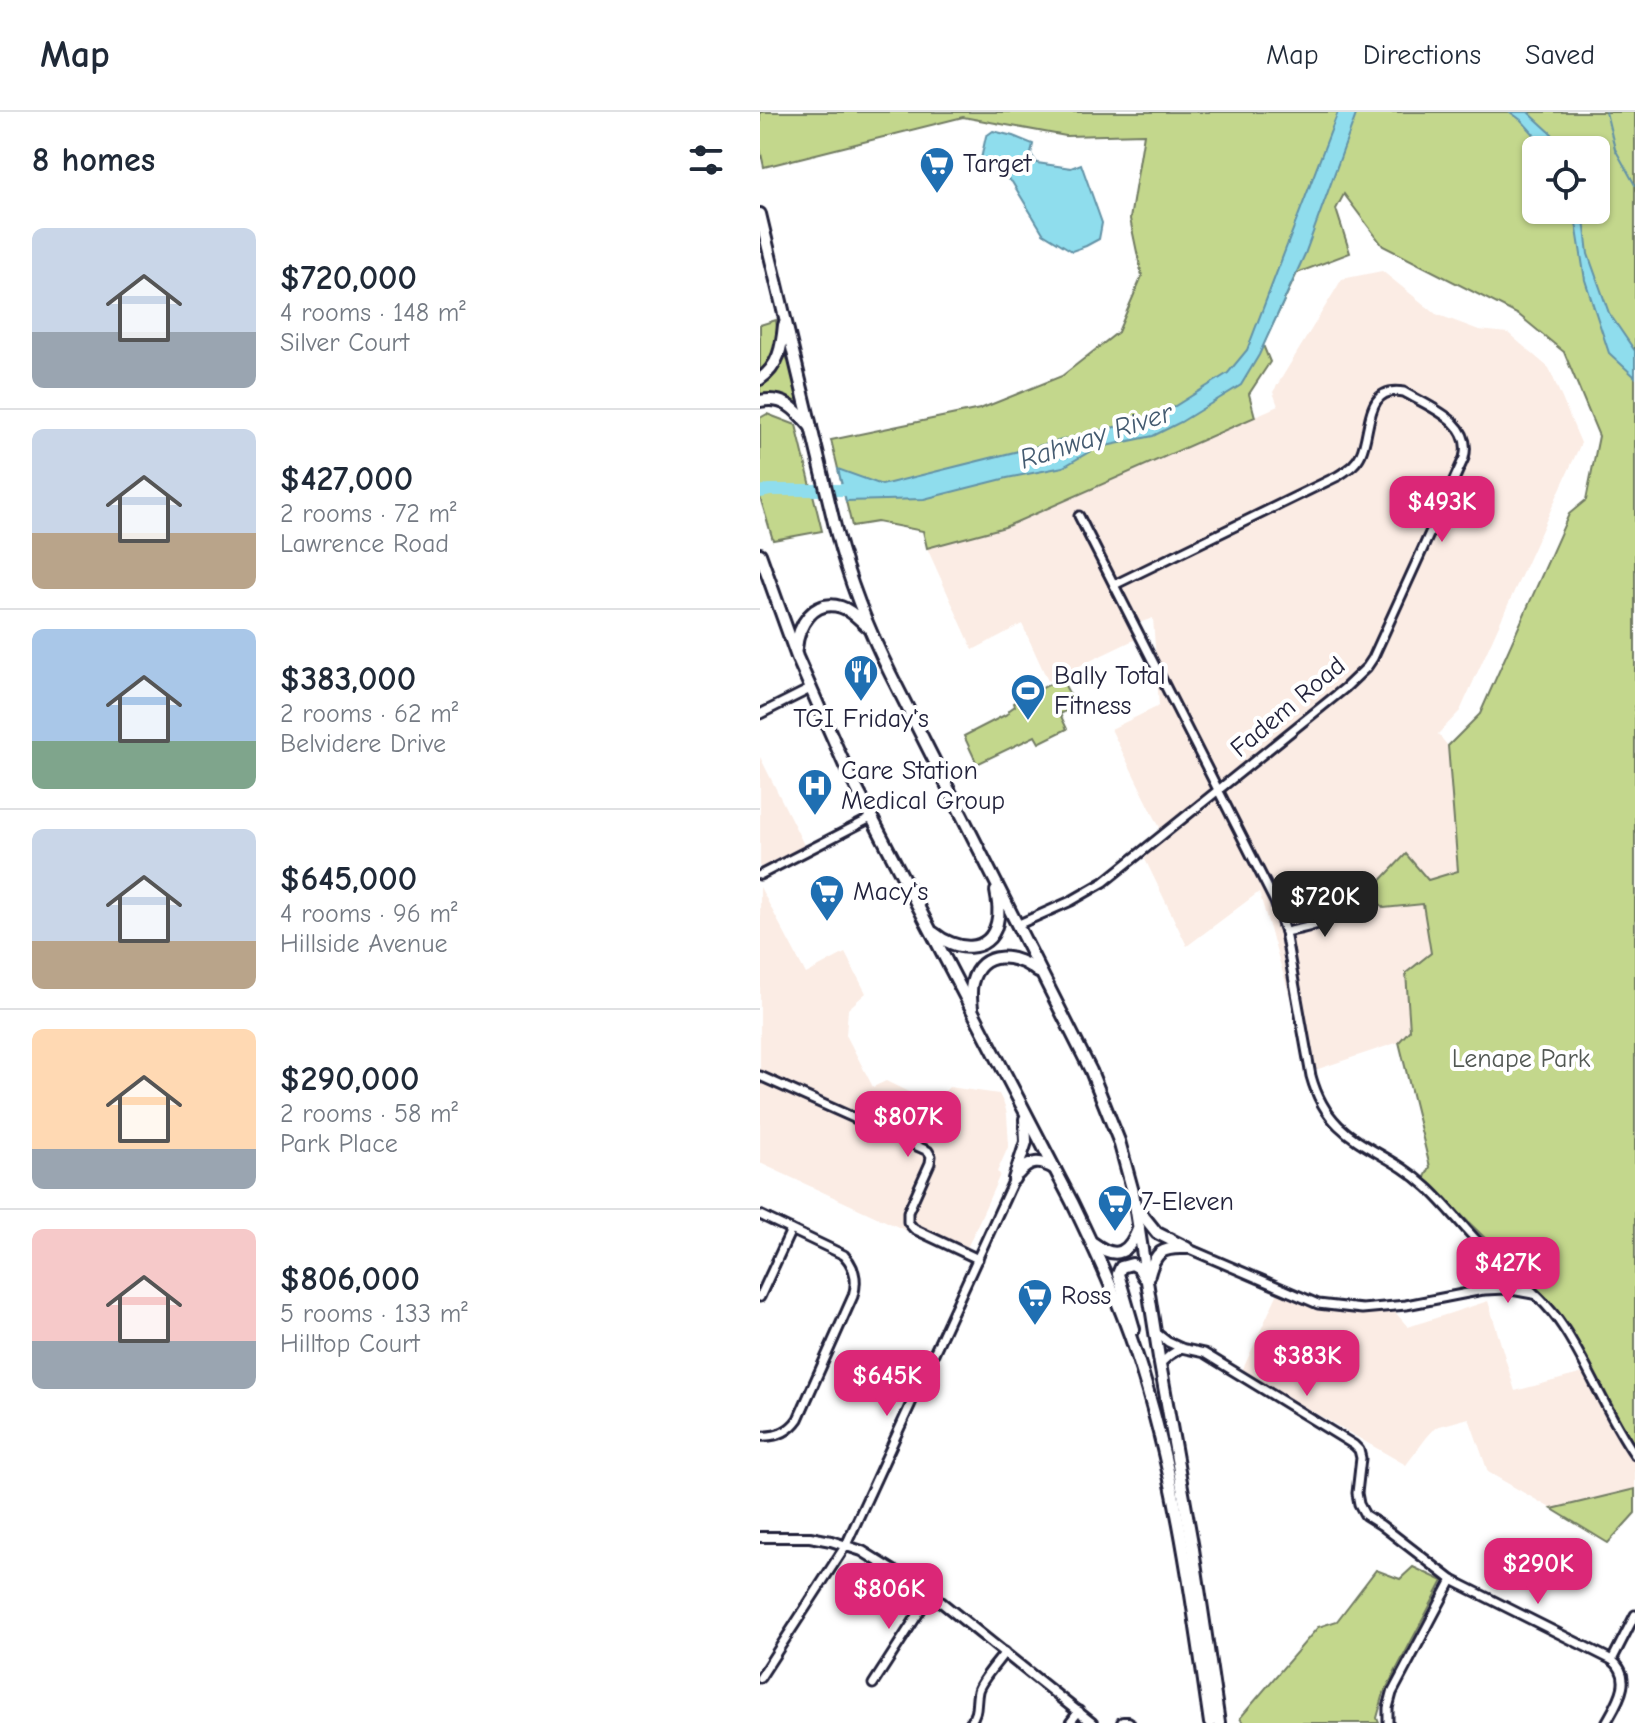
<!DOCTYPE html>
<html lang="en">
<head>
<meta charset="utf-8">
<style>
	body { margin:0; font-family:"Comic Neue",sans-serif; background:#f2f2f3; color:#1f2937; height:100vh; display:flex; flex-direction:column; font-size:30px; white-space:nowrap }
	* { box-sizing:border-box; margin:0 }
	p { font-size:26px; color:#747a83 }
	.icon { flex:none; width:44px; height:44px; fill:none; stroke:currentColor; stroke-width:2; stroke-linecap:round; stroke-linejoin:round }
	.map { position:relative; flex:1; overflow:hidden }
	.drawer { display:flex; flex-direction:column; background:#fff; width:760px }
	.drawer>* { flex:none }
	.tools { position:absolute; left:762px; top:24px; display:grid; gap:16px }
	.tools a { display:grid; place-items:center; width:88px; height:88px; border-radius:12px; background:#fff; box-shadow:0 2px 6px #0004; font-size:40px }
	.price { position:absolute; translate:-50% -68px; padding:0 18px; border-radius:16px; background:#db2777; color:#fff; font-size:26px; line-height:52px; filter:drop-shadow(0 2px 4px #0008) }
	.price::after { content:''; position:absolute; left:50%; top:48px; width:24px; height:18px; margin-left:-12px; background:inherit; clip-path:polygon(0 0,100% 0,50% 100%) }
	.price.selected { background:#222; color:#fff }
	ul { padding:0; list-style:none }
	li { display:flex; align-items:center; gap:24px; height:200px; padding:0 32px }
	li+li { border-top:2px solid #e0e1e3 }
	li span { display:grid; place-items:center; flex:none; width:224px; height:160px; border-radius:12px; color:#555 }
	li>.icon { margin-inline-start:auto }
	span .icon { width:96px; height:96px; fill:#fffc; stroke-width:1 }
	li b { font-size:34px }
	h2 { display:flex; justify-content:space-between; align-items:center; height:96px; padding:0 32px; font-size:34px }
	header { display:flex; align-items:center; gap:48px; box-sizing:border-box; height:112px; padding:0 40px; background:#fff; border-bottom:2px solid #e0e1e3 }
	header strong { font-size:38px }
	nav { display:flex; gap:44px; margin-inline-start:auto; font-size:28px }
	main { display:flex; flex:1; min-height:0 }
	.map>svg:first-child { display:block }
</style>
</head>
<body>
<header>
<strong>Map</strong>
<nav><a>Map</a><a>Directions</a><a>Saved</a></nav>
</header>
<main>
<section class="drawer">
<h2>8 homes<svg class="icon" aria-label="filters" viewBox="0 0 24 24"><path d="M4 7h16M4 17h16"/><circle cx="9" cy="7" r="2"/><circle cx="15" cy="17" r="2"/></svg></h2>
<ul>
<li><span style="background:linear-gradient(#c9d6e8 65%,#9aa5b1 0)"><svg class="icon" aria-label="home" viewBox="0 0 24 24"><path d="M3 11l9-7 9 7M6 9v11h12V9"/></svg></span><div><b>$720,000</b><p>4 rooms · 148 m²</p><p>Silver Court</p></div></li>
<li><span style="background:linear-gradient(#c9d6e8 65%,#b9a48a 0)"><svg class="icon" aria-label="home" viewBox="0 0 24 24"><path d="M3 11l9-7 9 7M6 9v11h12V9"/></svg></span><div><b>$427,000</b><p>2 rooms · 72 m²</p><p>Lawrence Road</p></div></li>
<li><span style="background:linear-gradient(#a9c7e8 70%,#7fa58c 0)"><svg class="icon" aria-label="home" viewBox="0 0 24 24"><path d="M3 11l9-7 9 7M6 9v11h12V9"/></svg></span><div><b>$383,000</b><p>2 rooms · 62 m²</p><p>Belvidere Drive</p></div></li>
<li><span style="background:linear-gradient(#c9d6e8 70%,#b9a48a 0)"><svg class="icon" aria-label="home" viewBox="0 0 24 24"><path d="M3 11l9-7 9 7M6 9v11h12V9"/></svg></span><div><b>$645,000</b><p>4 rooms · 96 m²</p><p>Hillside Avenue</p></div></li>
<li><span style="background:linear-gradient(#ffd9b3 75%,#9aa5b1 0)"><svg class="icon" aria-label="home" viewBox="0 0 24 24"><path d="M3 11l9-7 9 7M6 9v11h12V9"/></svg></span><div><b>$290,000</b><p>2 rooms · 58 m²</p><p>Park Place</p></div></li>
<li><span style="background:linear-gradient(#f6c9c9 70%,#9aa5b1 0)"><svg class="icon" aria-label="home" viewBox="0 0 24 24"><path d="M3 11l9-7 9 7M6 9v11h12V9"/></svg></span><div><b>$806,000</b><p>5 rooms · 133 m²</p><p>Hilltop Court</p></div></li>
</ul>
</section>
<div class="map">
<svg width="875" height="1611" viewBox="0 0 875 1611">
	<rect width="100%" height="100%" fill="#fff"/>
	<filter id="ink" filterUnits="userSpaceOnUse"><feTurbulence type="fractalNoise" baseFrequency=".0125" numOctaves="2"/><feDisplacementMap in="SourceGraphic" scale="16" xChannelSelector="R" yChannelSelector="G"/><feConvolveMatrix kernelMatrix="1 2 1 2 8 2 1 2 1" color-interpolation-filters="sRGB"/></filter>
	<g filter="url(#ink)">
		<g fill="#fbece4">
			<path d="M622 159 676 202 719 218 748 221 789 256 821 331 700 599 678 622 688 634 698 759 668 768 625 796 663 791 671 841 646 861 650 918 639 930 552 959 499 780 427 834 382 741 404 724 351 617 399 594 393 506 376 512 382 524 288 569 262 512 213 538 167 436 245 415 518 294 513 280 582 167Z"/>
			<path d="M0 645 47 739 0 763Z"/>
			<path d="M0 775 46 862 85 841 106 881 88 897 86 923 113 975 126 969 173 992 189 975 239 982 245 994 247 1003 249 1033 237 1060 240 1062 239 1065 203 1145 0 1051Z"/>
			<path d="M521 1174 554 1188 628 1192 648 1215 728 1189 755 1279 831 1259 875 1339V1377L792 1397 728 1360 709 1306 676 1315 667 1325 646 1353 482 1259Z"/>
		</g>
		<g fill="#c3d78c" stroke="#727c64" stroke-width="2" fill-rule="evenodd">
			<path d="M0 0H875V1339L831 1259 789 1188 664 1067 670 1055 639 930 650 918 646 861 671 841 663 792 624 796 609 781 646 742 668 768 698 759 688 634 720 602 809 402 826 388 839 324 804 240 759 203 623 134 584 82 576 97 590 141 537 161 503 233 510 250 489 282 495 305 245 415 167 436 163 419 117 410 92 414 71 328 220 297 302 264 358 220 382 164 370 107 384 22 306 24 203 5 4 55 0 37ZM776 38H836V98H776Z"/>
			<path d="M16 208C20 235 19 241 0 262V213Z"/>
			<path d="M26 238 40 294H38L0 285V271L19 253Z"/>
			<path d="M7 302 36 313 62 419 13 428 0 385V306Z"/>
			<path d="M301 566 316 594 300 602 307 617 279 631 275 624 217 652 204 624 249 601 248 599 255 594 254 591Z"/>
			<path d="M875 1377V1401L848 1431 792 1397Z"/>
			<path d="M653 1455 683 1469 624 1581 617 1606 619 1611H483L480 1606 558 1515 577 1509 616 1458 640 1467Z"/>
		</g>
		<g fill="#8fdded" stroke="#6392a6" stroke-width="2">
			<path d="M578 0H597L545 142 499 243 481 273 421 310 393 324 336 336 303 355 247 366 164 387 86 389 78 357 122 373 399 304 468 261 487 238Z"/>
			<path d="M750 0H768L792 22 803 38H788L761 8Z"/>
			<path d="M233 19 253 24 273 32 271 42 277 51 311 56 321 52 342 111 339 127 326 134 312 139 283 121 252 70 232 58 221 47 226 24Z"/>
			<path d="M814 98H823L828 142 849 201 875 239V265L849 241 825 168Z"/>
		</g>
		<g fill="none" stroke-linecap="round" stroke-linejoin="round">
			<path stroke="#6392a6" stroke-width="2" d="M846 0 855 37 875 73"/>
			<path stroke="#8fdded" stroke-width="12" d="M0 380 10 378H97"/>
			<defs>
				<g id="minor">
					<path d="M319 404 515 790 525 820 551 964C570 1034 621 1032 667 1075 688 1094 705 1118 725 1137 752 1163 783 1184 803 1215 830 1256 847 1303 875 1343"/>
					<path d="M0 602 50 577"/>
					<path d="M0 763 111 706"/>
					<path d="M257 813 311 789 344 770 585 576 607 555 613 546 704 346C714 310 669 295 644 280 604 273 612 318 601 342 596 353 587 358 578 364L354 473"/>
					<path d="M525 820C556 814 561 813 586 793"/>
					<path d="M0 964 168 1039 171 1044 170 1051 148 1100V1110L154 1117 218 1147"/>
					<path d="M0 1103 84 1143C95 1155 98 1168 93 1184L38 1307C29 1320 15 1325 0 1324"/>
					<path d="M427 1136 558 1192 602 1197 646 1193 723 1178 735 1171 745 1156"/>
					<path d="M725 1178 746 1177 773 1182"/>
					<path d="M712 1179C724 1166 729 1155 723 1137"/>
					<path d="M0 1185 31 1118"/>
					<path d="M395 1220 408 1230 421 1236 444 1241 594 1333 599 1338 601 1346 597 1381 599 1392 605 1403 621 1413 692 1468 852 1548C875 1566 857 1591 846 1611"/>
					<path d="M400 1252 410 1243 421 1236"/>
					<path d="M852 1548 875 1503"/>
					<path d="M0 1566 86 1433 254 1067"/>
					<path d="M113 1572 171 1482"/>
					<path d="M210 1611C219 1598 215 1594 218 1579 221 1568 238 1550 245 1540"/>
					<path d="M310 1611 319 1599"/>
					<path d="M628 1611V1596L632 1581 692 1468"/>
				</g>
				<path id="major" d="M0 1425H50L71 1429 102 1439 171 1482 332 1611"/>
				<g id="highway">
					<path d="M0 102 76 419C89 469 108 517 131 563L331 959 359 1029 373 1080 400 1252 433 1437 459 1611"/>
					<path d="M0 267C19 254 22 234 24 213"/>
					<path d="M0 289C25 284 36 298 51 315"/>
					<path d="M0 442 37 545 85 654 312 1090C336 1140 359 1189 376 1241 416 1362 432 1486 450 1611"/>
					<path d="M36 537C38 514 53 486 81 495 91 498 99 507 107 514"/>
					<path d="M174 821C194 838 229 844 237 811 240 800 238 790 236 779"/>
					<path d="M212 896C211 888 210 879 212 871 221 836 256 842 278 860"/>
					<path d="M258 1062C270 1048 280 1048 295 1057"/>
					<path d="M254 1067 266 1030 265 1007"/>
					<path d="M377 1096 397 1121 427 1136"/>
					<path d="M333 1131C357 1149 369 1141 379 1115"/>
					<path d="M389 1163C395 1140 402 1135 425 1136"/>
					<path d="M374 1217 358 1162 361 1155 372 1152 379 1156 384 1165"/>
					<path d="M363 1611H368"/>
				</g>
			</defs>
			<use href="#minor" stroke="#22223b" stroke-width="13"/>
			<use href="#major" stroke="#22223b" stroke-width="14"/>
			<use href="#highway" stroke="#22223b" stroke-width="16"/>
			<use href="#minor" stroke="#fff" stroke-width="7"/>
			<use href="#major" stroke="#fff" stroke-width="8"/>
			<use href="#highway" stroke="#fff" stroke-width="10"/>
		</g>
	</g>
	<defs>
		<symbol id="supermarket-pin" viewBox="-11 -11 22 30"><path d="M0 17L-7.5 6A9.5 9.5 0 1 1 7.5 6Z" fill="#1f6fb2" stroke="#fff"/><path d="M-6-5.5h2.5l.6 2H6L4.5 2H-2.5L-4.4-4H-6ZM-1.5 3.2a1.3 1.3 0 1 0 .1 0ZM3 3.2a1.3 1.3 0 1 0 .1 0Z" fill="#fff"/></symbol>
		<symbol id="restaurant-pin" viewBox="-11 -11 22 30"><path d="M0 17L-7.5 6A9.5 9.5 0 1 1 7.5 6Z" fill="#1f6fb2" stroke="#fff"/><path d="M-5-6h1v4h1v-4h1v4h1v-4h1v5L-1.5 .5V6h-2V.5L-5-1ZM5-6V6H3V1.5H1.5Q1.5-4 5-6Z" fill="#fff"/></symbol>
		<symbol id="stadium-pin" viewBox="-11 -11 22 30"><path d="M0 17L-7.5 6A9.5 9.5 0 1 1 7.5 6Z" fill="#1f6fb2" stroke="#fff"/><path d="M0-5a6.5 5 0 1 0 0 10a6.5 5 0 1 0 0-10ZM-3.5-1.8h7v3.6h-7Z" fill="#fff"/></symbol>
		<symbol id="hospital-pin" viewBox="-11 -11 22 30"><path d="M0 17L-7.5 6A9.5 9.5 0 1 1 7.5 6Z" fill="#1f6fb2" stroke="#fff"/><path d="M-5-5h3v3.5h4V-5h3V5h-3V1.5h-4V5h-3Z" fill="#fff"/></symbol>
	</defs>
	<g fill-rule="evenodd">
		<use href="#supermarket-pin" x="157" y="32" width="40" height="54"/>
		<use href="#restaurant-pin" x="81" y="540" width="40" height="54"/>
		<use href="#stadium-pin" x="248" y="559" width="40" height="54"/>
		<use href="#hospital-pin" x="35" y="654" width="40" height="54"/>
		<use href="#supermarket-pin" x="47" y="760" width="40" height="54"/>
		<use href="#supermarket-pin" x="335" y="1070" width="40" height="54"/>
		<use href="#supermarket-pin" x="255" y="1164" width="40" height="54"/>
	</g>
	<g text-anchor="middle" dominant-baseline="central" stroke-width="8" stroke-linejoin="round" paint-order="stroke">
		<g font-size="26" fill="#22223b" stroke="#fff" text-anchor="start">
			<text x="203" y="52">Target</text>
			<text x="294" y="564">Bally Total<tspan x="294" dy="30">Fitness</tspan></text>
			<text x="101" y="607" text-anchor="middle">TGI Friday's</text>
			<text x="81" y="659">Care Station<tspan x="81" dy="30">Medical Group</tspan></text>
			<text x="93" y="780">Macy's</text>
			<text x="381" y="1090">7-Eleven</text>
			<text x="301" y="1184">Ross</text>
		</g>
		<g font-size="26" fill="#22223b" stroke="#fff">
			<text transform="translate(528 595) rotate(-40)">Fadem Road</text>
		</g>
		<g font-size="26" fill="#525853" stroke="#fff">
			<text x="761" y="947">Lenape Park</text>
		</g>
		<g font-size="28" font-style="italic" fill="#435a70" stroke="#fff">
			<text transform="translate(336 324) rotate(-18)">Rahway River</text>
		</g>
	</g>
</svg>
<div class="tools">
<a><svg class="icon" aria-label="locate" viewBox="0 0 24 24"><circle cx="12" cy="12" r="6"/><path d="M12 2v4M12 18v4M2 12h4M18 12h4"/></svg></a>
</div>
<b class="price" style="left:682px;top:432px">$493K</b>
<b class="price selected" style="left:565px;top:827px">$720K</b>
<b class="price" style="left:148px;top:1047px">$807K</b>
<b class="price" style="left:748px;top:1193px">$427K</b>
<b class="price" style="left:547px;top:1286px">$383K</b>
<b class="price" style="left:127px;top:1306px">$645K</b>
<b class="price" style="left:778px;top:1494px">$290K</b>
<b class="price" style="left:129px;top:1519px">$806K</b>
</div>
</main>
</body>
</html>
